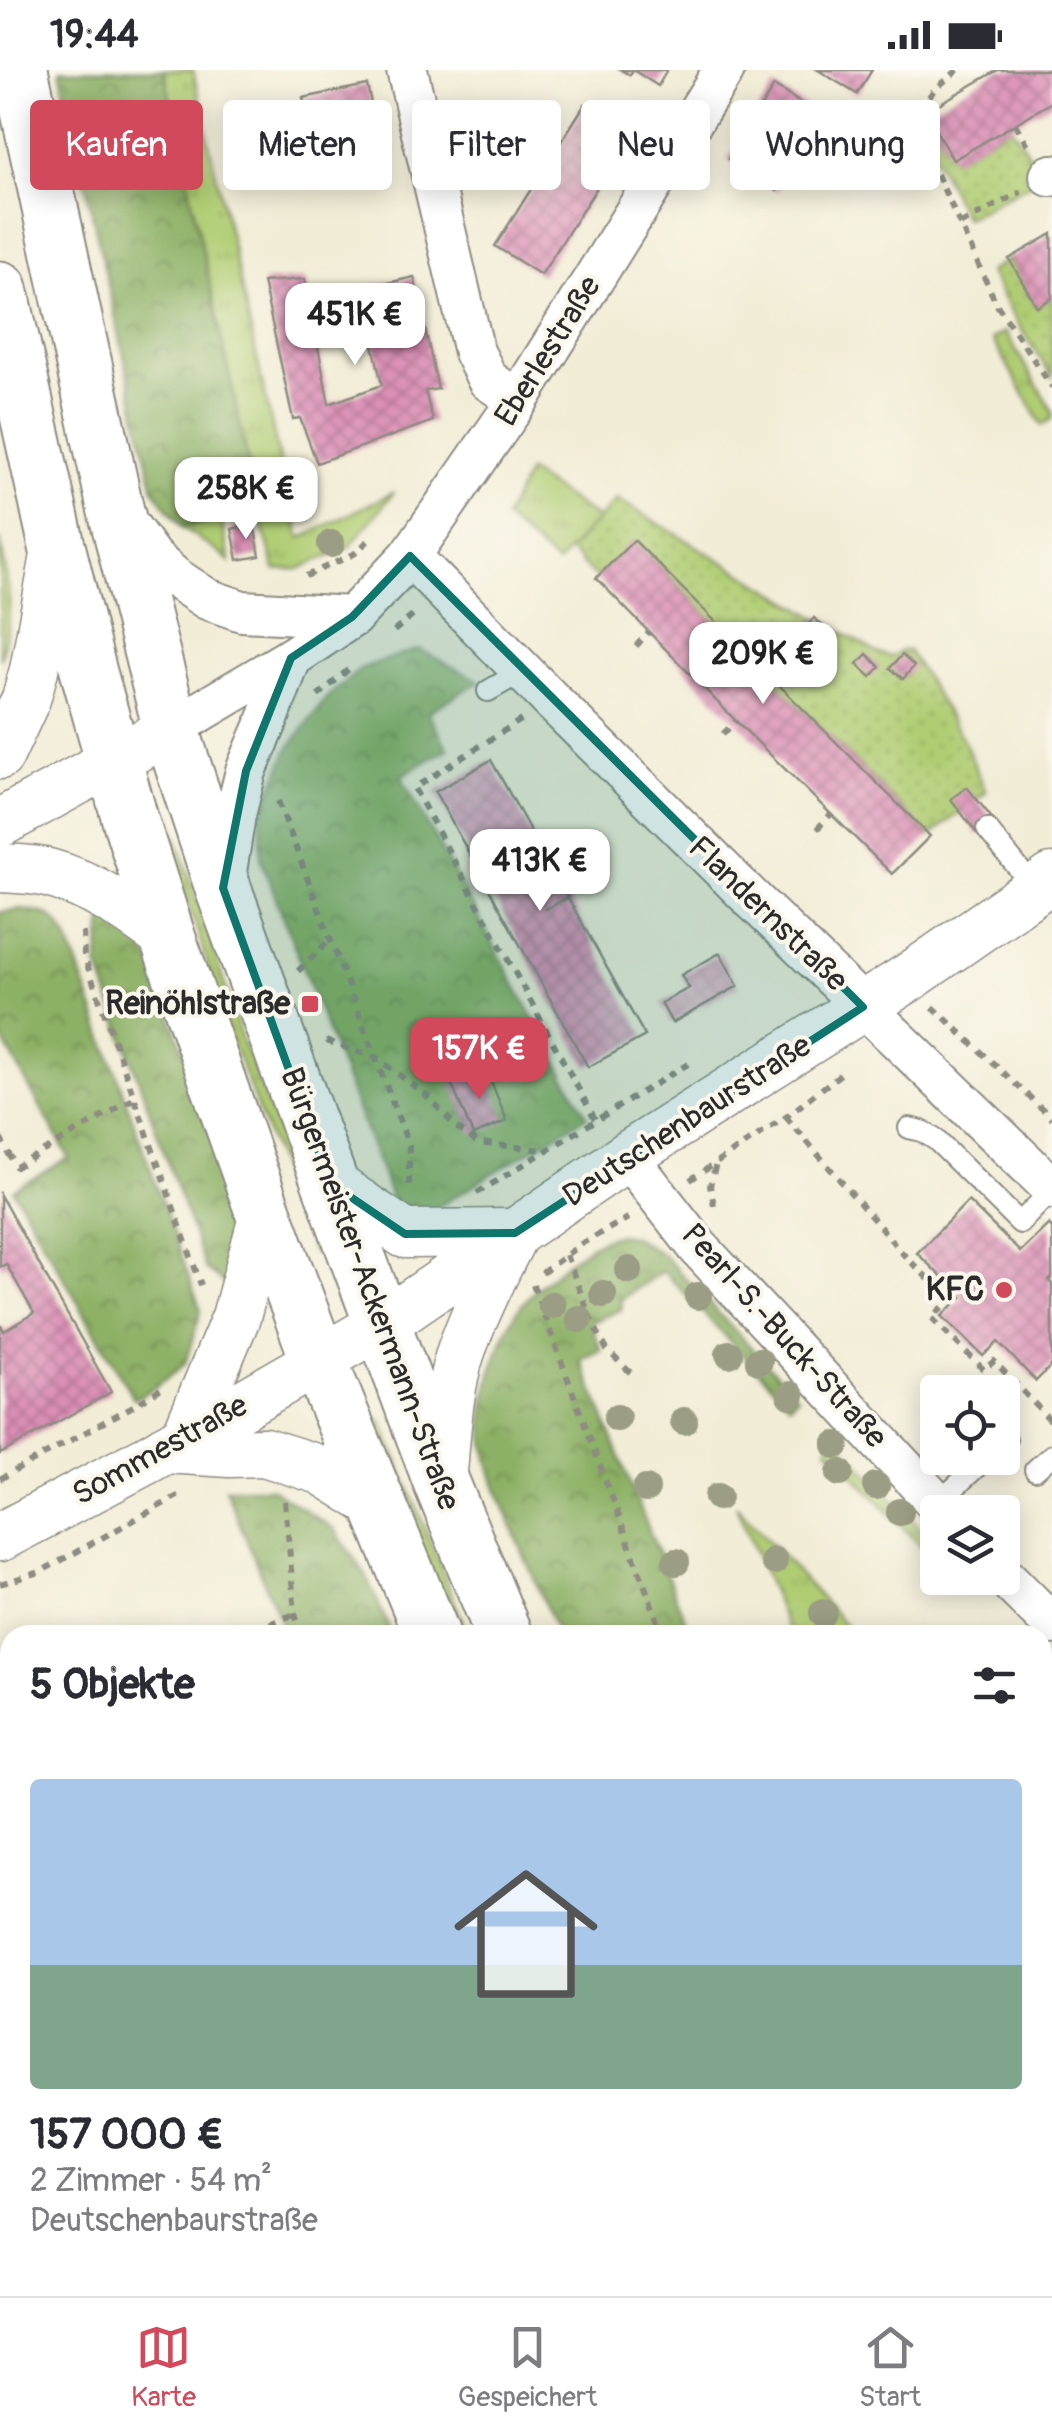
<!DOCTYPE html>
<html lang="de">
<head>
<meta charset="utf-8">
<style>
	body { margin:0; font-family:Pangolin,sans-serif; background:#f2f2f3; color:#2b2b33; height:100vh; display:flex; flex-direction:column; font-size:38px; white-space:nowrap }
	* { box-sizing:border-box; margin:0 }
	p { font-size:32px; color:#7c7c81 }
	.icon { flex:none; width:55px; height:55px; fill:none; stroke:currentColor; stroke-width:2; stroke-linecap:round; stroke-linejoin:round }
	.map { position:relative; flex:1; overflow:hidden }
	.panel { position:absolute; left:0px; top:1555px; width:1052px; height:672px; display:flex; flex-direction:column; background:#fff; border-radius:30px 30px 0 0; box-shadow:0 5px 25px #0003 }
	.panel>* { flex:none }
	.guide { position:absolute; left:30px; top:30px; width:992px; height:90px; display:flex; gap:20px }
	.buttons { position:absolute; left:920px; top:1305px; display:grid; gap:20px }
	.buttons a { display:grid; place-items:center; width:100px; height:100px; border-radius:10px; background:#fff; box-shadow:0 5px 25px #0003; font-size:50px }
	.price { position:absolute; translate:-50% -85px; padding:0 22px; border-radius:20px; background:#fff; color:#222; font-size:32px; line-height:65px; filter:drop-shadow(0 2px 5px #0008) }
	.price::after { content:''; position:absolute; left:50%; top:60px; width:30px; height:22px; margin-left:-15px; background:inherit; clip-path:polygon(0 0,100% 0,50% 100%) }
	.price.on { background:#d1495b; color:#fff }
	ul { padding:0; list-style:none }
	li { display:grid; align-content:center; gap:20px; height:530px; padding:0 30px }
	li span { display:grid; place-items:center; height:310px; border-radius:10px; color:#555 }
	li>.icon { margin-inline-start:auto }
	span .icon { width:180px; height:180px; fill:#fffc; stroke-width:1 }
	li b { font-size:42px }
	h2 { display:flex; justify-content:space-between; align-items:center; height:120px; padding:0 30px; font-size:42px }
	.tag { padding:0 35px; border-radius:10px; background:#fff; box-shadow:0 5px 25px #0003; font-size:35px; line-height:90px }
	.tag.on { background:#d1495b; color:#fff }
	.status { display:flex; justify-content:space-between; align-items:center; height:70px; padding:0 50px; background:#fff; direction:ltr }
	.status svg { height:28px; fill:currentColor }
	.dock { display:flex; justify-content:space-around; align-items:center; height:140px; border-top:2px solid #e1e1e2; background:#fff; font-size:28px; color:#7c7c81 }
	.dock a { display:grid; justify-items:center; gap:5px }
	.dock .on { color:#d1495b }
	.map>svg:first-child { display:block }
</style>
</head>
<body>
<div class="status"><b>19:44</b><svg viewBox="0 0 49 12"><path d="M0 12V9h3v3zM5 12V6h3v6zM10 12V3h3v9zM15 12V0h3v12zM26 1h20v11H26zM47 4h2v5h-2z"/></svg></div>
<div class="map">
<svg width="1052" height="2226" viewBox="0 0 1052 2226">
	<defs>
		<pattern id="grass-tufts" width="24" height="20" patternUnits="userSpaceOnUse" patternTransform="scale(2.5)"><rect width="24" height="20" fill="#b0cd73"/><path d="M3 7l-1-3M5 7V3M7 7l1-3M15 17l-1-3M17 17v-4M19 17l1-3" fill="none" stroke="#98b064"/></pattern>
		<pattern id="forest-crowns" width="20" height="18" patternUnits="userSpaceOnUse" patternTransform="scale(2.5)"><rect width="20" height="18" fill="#8cb065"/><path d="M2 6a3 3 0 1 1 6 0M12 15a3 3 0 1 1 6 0" fill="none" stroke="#738f53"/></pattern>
		<pattern id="garden-dots" width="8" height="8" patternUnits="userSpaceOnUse" patternTransform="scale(2.5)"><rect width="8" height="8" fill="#b0cd73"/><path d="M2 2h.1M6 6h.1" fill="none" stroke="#98b064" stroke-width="1.8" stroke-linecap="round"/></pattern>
		<pattern id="building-cross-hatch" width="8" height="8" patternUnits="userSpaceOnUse" patternTransform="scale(2.5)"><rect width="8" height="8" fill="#db8fb6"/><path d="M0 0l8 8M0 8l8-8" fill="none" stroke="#b27594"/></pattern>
	</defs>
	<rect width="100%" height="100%" fill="#fbf7ec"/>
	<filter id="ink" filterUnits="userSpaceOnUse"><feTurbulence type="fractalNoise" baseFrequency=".01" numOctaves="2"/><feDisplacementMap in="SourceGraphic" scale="20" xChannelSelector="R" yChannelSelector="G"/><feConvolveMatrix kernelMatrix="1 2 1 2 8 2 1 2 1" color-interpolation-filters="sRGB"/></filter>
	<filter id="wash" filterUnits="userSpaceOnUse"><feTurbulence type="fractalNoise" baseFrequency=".0048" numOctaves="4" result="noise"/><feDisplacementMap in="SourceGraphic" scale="40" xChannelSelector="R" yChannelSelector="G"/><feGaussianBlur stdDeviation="2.25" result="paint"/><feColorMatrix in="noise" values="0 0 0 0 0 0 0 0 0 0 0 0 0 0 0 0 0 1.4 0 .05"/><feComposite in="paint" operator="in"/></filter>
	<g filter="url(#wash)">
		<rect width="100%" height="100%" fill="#f2edd7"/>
		<g fill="url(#grass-tufts)" stroke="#6e7c4f" stroke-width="2.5">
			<path d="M164 0H193L281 397 301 468 394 422 350 476 299 499 275 500 256 430Z"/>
			<path d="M1005 262 1052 340V349L1042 355 992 269Z"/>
			<path d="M528 402 599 449 557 494 504 448Z"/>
			<path d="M221 449 230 491 182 457Z"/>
			<path d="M0 468C9 519 15 539 0 590Z"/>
			<path d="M171 749 243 973 323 1180 313 1183 234 977 163 752Z"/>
			<path d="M381 1350 468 1565H459L372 1353Z"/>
			<path d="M836 1368 937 1477V1493L827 1377Z"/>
			<path d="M736 1435 854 1565H790Z"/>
		</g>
		<g fill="url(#forest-crowns)" stroke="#5c6e48" stroke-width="2.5">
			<path d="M60 0H164L256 430 219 438 221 449 182 457 154 420Z"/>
			<path d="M419 579 480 611 428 642 448 679 401 706 587 1046 428 1143H397L261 789V745L289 678 327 627 363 597Z"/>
			<path d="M22 839C48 843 55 844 68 868L201 1241 185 1294 155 1317 134 1329 13 1120 69 1088 0 965V842Z"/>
			<path d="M104 840 134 861 154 896 230 1116 235 1148 230 1219 205 1198 98 895Z"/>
			<path d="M619 1164 632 1166 662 1184 797 1326 790 1334 663 1201 621 1229 622 1239 590 1253 601 1280 581 1290 691 1565H558C544 1532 530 1499 516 1466 503 1433 487 1400 484 1364 482 1337 489 1307 498 1282 509 1252 518 1234 543 1213 567 1193 588 1172 619 1164Z"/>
			<path d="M225 1418H271L334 1459 365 1503 392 1565H286Z"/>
			<path d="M810 2218H962L966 2226H814Z"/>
		</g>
		<g fill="url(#garden-dots)" stroke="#6e7c4f" stroke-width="2.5">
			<path d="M925 42 953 89 1011 56 1044 106 965 148 916 51Z"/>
			<path d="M1009 189 1037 236 1052 228V307L1013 246 989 202Z"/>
			<path d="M617 429 879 584 892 587 900 581 908 580 964 671 986 722 930 766 634 471 596 508 569 480Z"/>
		</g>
		<g id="blocks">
			<g fill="url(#building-cross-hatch)">
				<path d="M621 0H667L658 16 633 0 630 5Z"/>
				<path d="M818 0H872L857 24Z"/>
				<path d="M998 0H1052V32L953 90 925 42Z"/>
				<path d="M367 15 377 61 313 74 303 28Z"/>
				<path d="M774 16 824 48 777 121 728 89Z"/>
				<path d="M585 34 631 64 541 205 495 176Z"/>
				<path d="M270 71 277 102 245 108 238 77Z"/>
				<path d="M1052 164V228L1037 237 1009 189Z"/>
				<path d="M414 207 438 319 425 321 433 351 317 393 300 348 293 349 263 212 305 209 329 334 382 315 361 219Z"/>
				<path d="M254 454 260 486 238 490 232 459Z"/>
				<path d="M634 470 930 766 892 804 736 651 596 508Z"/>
				<path d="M814 548 829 561 818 572 803 560Z"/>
				<path d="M867 584 880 597 871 607 857 594Z"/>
				<path d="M902 585 914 596 903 609 890 598Z"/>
				<path d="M491 690 567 827 544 840 568 828 645 966 588 997 435 722Z"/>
				<path d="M967 717 995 752 978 765 951 729Z"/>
				<path d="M720 883 738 916 672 953 661 933 689 918 681 905Z"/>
				<path d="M486 999 507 1051 473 1065 451 1013Z"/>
				<path d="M0 1125 111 1322 0 1384V1254L4 1261 34 1243 6 1194 0 1197Z"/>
				<path d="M968 1131 1020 1182 1049 1154 1052 1158V1208L1049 1211 1052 1214V1295L1036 1311 998 1272 983 1286 942 1246 962 1227 917 1183Z"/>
				<path d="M10 1672V1780L0 1756V1676Z"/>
				<path d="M1042 1819 1052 1841V2038L1042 2042Z"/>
				<path d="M10 2095V2218H79L59 2226H0V2099Z"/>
				<path d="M576 2218H667L670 2226H580Z"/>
			</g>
		</g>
	</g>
	<g filter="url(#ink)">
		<use href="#blocks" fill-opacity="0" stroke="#8e8c81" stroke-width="2.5"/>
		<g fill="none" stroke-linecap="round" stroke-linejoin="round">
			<defs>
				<g id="service">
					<path d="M488 621 523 601"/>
					<path d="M987 759 1035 819"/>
					<path d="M909 1058 922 1061 936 1070 1020 1153 1052 1120"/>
					<path d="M1002 1373 1006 1369"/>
					<path d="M1035 1400 1052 1385"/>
					<path d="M937 1434 986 1388"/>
					<path d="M1042 2055 1052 2051"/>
					<path d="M279 2226 299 2218"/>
				</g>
				<g id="minor">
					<path d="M407 0 474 282 488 310 518 330"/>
					<path d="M1050 106 1052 105"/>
					<path d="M126 452 152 488 174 507 207 529 242 541 352 547"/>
					<path d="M410 486 552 631 751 828 1052 1118"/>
					<path d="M171 659 291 588 352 547 410 486 518 330 724 0"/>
					<path d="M224 814 235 745 246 701 267 652 291 588"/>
					<path d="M627 1086 698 1177 945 1442"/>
					<path d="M1002 1504 1052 1554"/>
				</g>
				<g id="tertiary">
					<path d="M0 685 26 629 34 600 56 480"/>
					<path d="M0 753 171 659"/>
					<path d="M0 798C16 799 33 799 48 803 94 815 131 842 168 869"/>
					<path d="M330 1113 405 1164 515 1163"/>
					<path d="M186 1366 236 1247 264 1144"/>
					<path d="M165 1379 230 1383 264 1382 321 1400 377 1435"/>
					<path d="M442 1414C446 1371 447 1323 461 1281 475 1242 494 1203 513 1166"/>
					<path d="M0 1467 150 1388 382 1254 627 1086 911 906 1052 808"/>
				</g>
				<g id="secondary">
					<path d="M20 0 115 437 171 659 223 818 330 1113 442 1414 504 1565"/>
					<path d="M0 219 57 476 89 603 130 749 168 869 264 1144 319 1291 432 1565"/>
					<path d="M705 2218 709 2226"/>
					<path d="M774 2218 778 2226"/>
				</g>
			</defs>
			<use href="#service" stroke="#8e8c81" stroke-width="24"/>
			<use href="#minor" stroke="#8e8c81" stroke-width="44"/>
			<use href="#tertiary" stroke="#8e8c81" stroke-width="51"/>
			<use href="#secondary" stroke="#8e8c81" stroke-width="59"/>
			<g stroke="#8e8c81" stroke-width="6" stroke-dasharray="8 8" stroke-linecap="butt">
				<path d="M958 0 934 20 912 50 997 235 1052 317"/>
				<path d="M1015 54 1030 78"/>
				<path d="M332 81 390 68"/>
				<path d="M961 154 1021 122"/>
				<path d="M306 506 354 484 368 471"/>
				<path d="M394 561 415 544"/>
				<path d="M636 576 650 561"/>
				<path d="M318 626 350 598"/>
				<path d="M521 650 414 718 595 1049"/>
				<path d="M723 664 736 651"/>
				<path d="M278 731 409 1076V1120"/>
				<path d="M817 759 831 744"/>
				<path d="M83 862 84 886 201 1215"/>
				<path d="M298 901 332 868"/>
				<path d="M933 937 1052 1048"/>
				<path d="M326 971 377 988 427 1026 456 1057 478 1073 544 1080"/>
				<path d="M786 1047 904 1185 950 1230 932 1248 984 1300 994 1291 1052 1352"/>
				<path d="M0 1068 16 1097 135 1028"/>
				<path d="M690 1110 786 1047 843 1002"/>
				<path d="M477 1123 688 994"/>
				<path d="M714 1135 710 1116 716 1094"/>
				<path d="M566 1185 592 1252 607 1280 636 1308"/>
				<path d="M542 1203 581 1174 628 1148"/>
				<path d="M533 1215 663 1565"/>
				<path d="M0 1409 135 1335 163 1317"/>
				<path d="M285 1431 295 1544 302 1565"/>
				<path d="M0 1514 40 1502 185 1422"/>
				<path d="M240 1565 295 1544"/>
				<path d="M0 1657 10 1653"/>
				<path d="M567 2218 570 2226"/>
				<path d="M911 2218 915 2226"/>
				<path d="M447 2226 454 2218"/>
			</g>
			<use href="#service" stroke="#fff" stroke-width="20"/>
			<use href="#minor" stroke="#fff" stroke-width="40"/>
			<use href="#tertiary" stroke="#fff" stroke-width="48"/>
			<use href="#secondary" stroke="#fff" stroke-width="55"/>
		</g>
		<g fill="#9b9d84">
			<circle cx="331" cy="474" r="14"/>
			<circle cx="629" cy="1200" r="14"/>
			<circle cx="603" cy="1224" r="14"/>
			<circle cx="698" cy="1226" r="14"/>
			<circle cx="552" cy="1235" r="14"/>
			<circle cx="579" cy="1249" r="14"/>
			<circle cx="729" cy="1284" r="14"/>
			<circle cx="759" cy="1291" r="14"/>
			<circle cx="791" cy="1325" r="14"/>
			<circle cx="617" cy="1348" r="14"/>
			<circle cx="684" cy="1351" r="14"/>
			<circle cx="836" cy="1375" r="14"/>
			<circle cx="840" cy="1403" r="14"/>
			<circle cx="876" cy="1416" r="14"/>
			<circle cx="646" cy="1419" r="14"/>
			<circle cx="718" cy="1427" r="14"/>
			<circle cx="900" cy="1442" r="14"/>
			<circle cx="774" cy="1491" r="14"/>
			<circle cx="676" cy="1492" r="14"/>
			<circle cx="823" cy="1543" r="14"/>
		</g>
	</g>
	<path fill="#0f766e" fill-opacity="0.2" stroke="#0f766e" stroke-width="8" stroke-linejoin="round" d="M410 486 863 937 515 1163 405 1164 330 1113 223 818 246 701 291 588 352 547Z"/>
	<g fill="#d1495b" stroke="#fbf7ec" stroke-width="4">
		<rect x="300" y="924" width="20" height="20" rx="5"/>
		<circle cx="1004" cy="1220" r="10"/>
	</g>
	<g text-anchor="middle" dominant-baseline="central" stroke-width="8" stroke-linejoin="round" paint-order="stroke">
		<g font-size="32" fill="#2b2b2b" stroke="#fbf7ec">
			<text transform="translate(548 281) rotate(-58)">Eberlestraße</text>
			<text transform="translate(768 844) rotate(44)">Flandernstraße</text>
			<text transform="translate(687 1051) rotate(-33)">Deutschenbaurstraße</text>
			<text transform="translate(370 1219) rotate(70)">Bürgermeister-Ackermann-Straße</text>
			<text transform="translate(784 1266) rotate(48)">Pearl-S.-Buck-Straße</text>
			<text transform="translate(160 1380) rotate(-29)">Sommestraße</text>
		</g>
		<g font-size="32" font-weight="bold" fill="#2b2b2b" stroke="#fbf7ec" text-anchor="end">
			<text x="290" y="934">Reinöhlstraße</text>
			<text x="984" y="1220">KFC</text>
		</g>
	</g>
</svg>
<div class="buttons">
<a><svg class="icon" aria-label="locate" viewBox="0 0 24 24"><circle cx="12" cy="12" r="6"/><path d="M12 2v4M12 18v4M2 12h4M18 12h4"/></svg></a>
<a><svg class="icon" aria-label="layers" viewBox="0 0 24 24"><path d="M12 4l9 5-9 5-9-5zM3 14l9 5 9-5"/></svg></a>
</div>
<b class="price" style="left:355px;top:298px">451K €</b>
<b class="price" style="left:246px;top:472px">258K €</b>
<b class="price" style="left:763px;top:637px">209K €</b>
<b class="price" style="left:540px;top:844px">413K €</b>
<b class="price on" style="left:479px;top:1032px">157K €</b>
<div class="guide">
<a class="tag on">Kaufen</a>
<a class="tag">Mieten</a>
<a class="tag">Filter</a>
<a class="tag">Neu</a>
<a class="tag">Wohnung</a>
</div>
<section class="panel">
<h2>5 Objekte<svg class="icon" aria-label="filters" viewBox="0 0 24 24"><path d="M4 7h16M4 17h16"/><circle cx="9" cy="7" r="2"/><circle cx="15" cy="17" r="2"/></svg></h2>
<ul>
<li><span style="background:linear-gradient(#a9c7e8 60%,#7fa58c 0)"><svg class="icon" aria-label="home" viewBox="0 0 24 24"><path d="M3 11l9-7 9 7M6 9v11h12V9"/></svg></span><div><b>157 000 €</b><p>2 Zimmer · 54 m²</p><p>Deutschenbaurstraße</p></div></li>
</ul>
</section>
</div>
<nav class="dock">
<a class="on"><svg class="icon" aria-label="map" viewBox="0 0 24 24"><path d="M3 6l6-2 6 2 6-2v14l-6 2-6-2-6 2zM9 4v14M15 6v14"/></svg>Karte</a>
<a><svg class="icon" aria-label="saved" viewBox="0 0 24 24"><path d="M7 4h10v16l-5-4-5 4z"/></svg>Gespeichert</a>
<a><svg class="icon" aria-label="home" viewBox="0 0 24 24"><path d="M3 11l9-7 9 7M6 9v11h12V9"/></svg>Start</a>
</nav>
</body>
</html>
